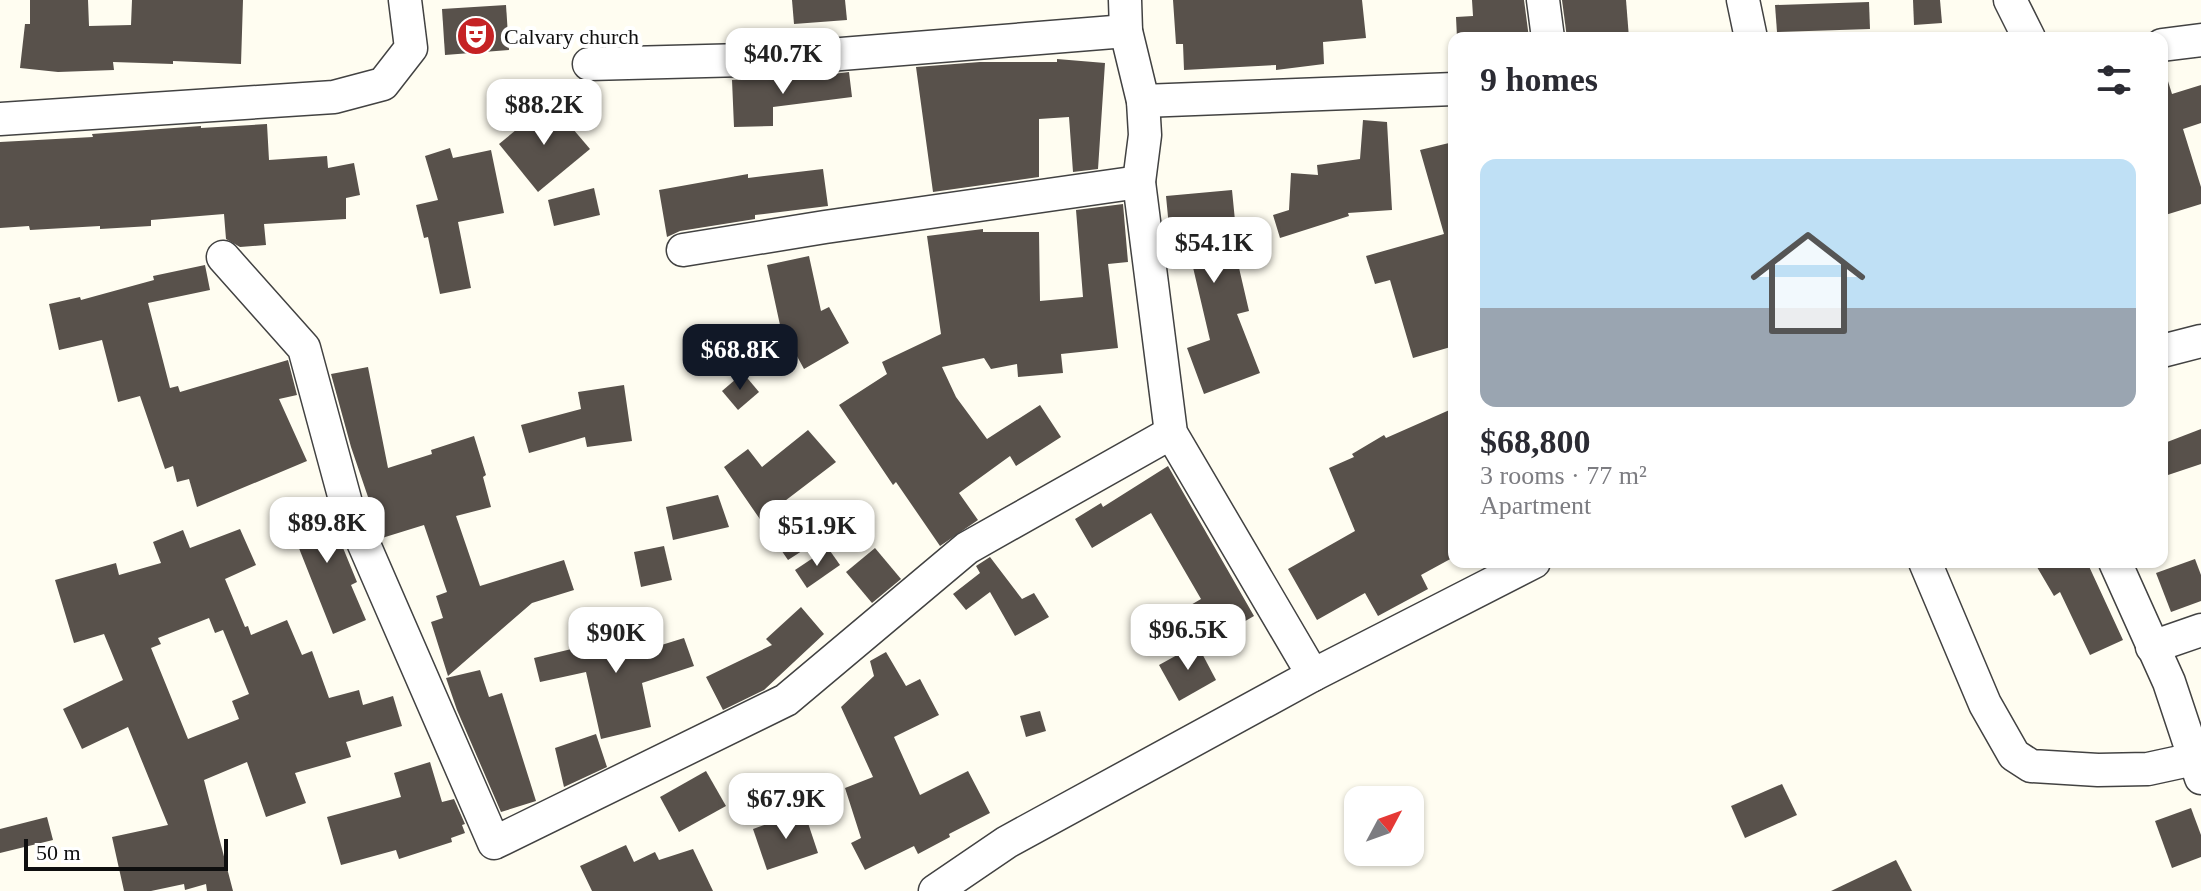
<!DOCTYPE html>
<html lang="en">
<head>
<meta charset="utf-8">
<style>
	body { margin:0; font-family:"Times New Roman",serif; background:#f7f7f7; color:#2b2b33; height:100vh; display:flex; flex-direction:column; font-size:30px; white-space:nowrap }
	* { box-sizing:border-box; margin:0 }
	p { font-size:26px; color:#7c7c81 }
	.icon { flex:none; width:44px; height:44px; fill:none; stroke:currentColor; stroke-width:2; stroke-linecap:round; stroke-linejoin:round }
	.map { position:relative; flex:1; overflow:hidden }
	.drawer { position:absolute; left:1448px; top:32px; width:720px; height:536px; display:flex; flex-direction:column; background:#fff; border-radius:16px; box-shadow:0 2px 6px #0004 }
	.drawer>* { flex:none }
	.needle { width:52px; rotate:49deg }
	.buttons { position:absolute; left:1344px; top:786px; display:grid; gap:16px }
	.buttons a { display:grid; place-items:center; width:80px; height:80px; border-radius:16px; background:#fff; box-shadow:0 2px 6px #0004; font-size:40px }
	.scale { position:absolute; left:24px; bottom:20px; width:204px; box-sizing:border-box; padding-left:8px; border:4px solid #0f0f0f; border-top:0; font-size:22px; line-height:28px; white-space:nowrap; color:#0f0f0f; -webkit-text-stroke:6px #fff; paint-order:stroke }
	.price { position:absolute; translate:-50% -68px; padding:0 18px; border-radius:16px; background:#fff; color:#222; font-size:26px; line-height:52px; filter:drop-shadow(0 2px 4px #0008) }
	.price::after { content:''; position:absolute; left:50%; top:48px; width:24px; height:18px; margin-left:-12px; background:inherit; clip-path:polygon(0 0,100% 0,50% 100%) }
	.price.active { background:#111827; color:#fff }
	ul { padding:0; list-style:none }
	li { display:grid; align-content:center; gap:16px; height:424px; padding:0 32px }
	li span { display:grid; place-items:center; height:248px; border-radius:16px; color:#555 }
	li>.icon { margin-inline-start:auto }
	span .icon { width:144px; height:144px; fill:#fffc; stroke-width:1 }
	li b { font-size:34px }
	h2 { display:flex; justify-content:space-between; align-items:center; height:96px; padding:0 32px; font-size:34px }
	.map>svg:first-child { display:block }
</style>
</head>
<body>
<div class="map">
<svg width="2201" height="891" viewBox="0 0 2201 891">
	<rect width="100%" height="100%" fill="#fffdf1"/>
	<g fill="#58514b" fill-rule="evenodd">
		<path d="M30 0H88L89 26 131 25 132 0H243L241 64 173 61V64L113 62 114 70 58 72 20 68 25 24H30Z"/>
		<path d="M792 0H845L847 20 794 24Z"/>
		<path d="M1173 0H1362L1366 38 1323 42 1324 64 1276 70V65L1184 70 1183 44H1176Z"/>
		<path d="M1472 0H1524L1529 38H1457L1456 17 1473 16Z"/>
		<path d="M1562 0H1626L1629 38H1567Z"/>
		<path d="M1913 0H1940L1942 23 1914 25Z"/>
		<path d="M1869 2 1870 29 1777 32 1775 5Z"/>
		<path d="M506 5 509 50 445 55 442 9Z"/>
		<path d="M1057 59 1105 63 1098 169 1073 172 1069 117 1039 119V177L933 192 916 67 980 62H1057Z"/>
		<path d="M849 72 852 97 773 107V126L734 127 732 80 801 78Z"/>
		<path d="M2167 78 2172 94 2201 85V123L2183 129 2201 187V204L2162 216V79Z"/>
		<path d="M550 102 590 149 538 192 499 144Z"/>
		<path d="M1363 120 1387 122 1392 210 1348 213 1349 216 1280 238 1273 215 1289 210 1291 173 1318 175 1317 165 1360 159Z"/>
		<path d="M267 124 269 160 327 156 328 168 354 163 360 195 346 198V219L264 224 266 245 240 247 226 239 224 214 151 220V226L100 229V226L30 230 29 226 0 228V142L93 137 92 134 201 126V128Z"/>
		<path d="M1449 143 1454 162V346L1413 358 1390 280 1375 284 1366 256 1444 234 1420 150Z"/>
		<path d="M450 148 453 158 491 150 504 213 458 222 471 288 440 294 428 237 424 238 416 205 438 200 425 156Z"/>
		<path d="M823 169 828 206 755 215V219L680 231 667 237 659 190 748 174V178Z"/>
		<path d="M594 188 600 215 554 226 548 200Z"/>
		<path d="M1232 190 1237 241 1233 242 1249 311 1237 314 1260 373 1204 394 1187 348 1210 340 1188 246 1171 248 1166 196Z"/>
		<path d="M1123 204 1128 262 1108 264 1118 348 1061 354 1063 373 1018 377 1017 364 991 369 984 358 942 367 956 397 987 439 1040 405 1061 437 1016 466 1010 456 959 493 978 520 940 546 896 482 893 485 839 405 887 374 882 362 941 334 927 236 983 229V232H1039L1040 301 1083 297 1076 210Z"/>
		<path d="M809 256 821 311 829 307 849 343 804 369 780 325 767 265Z"/>
		<path d="M205 265 210 290 148 303 170 388 178 386 180 392 288 360 297 395 279 399 307 461 197 507 189 479 177 482 173 466 165 469 140 396 118 402 102 340 59 350 49 304 80 297 81 300 154 280 153 276Z"/>
		<path d="M368 367 388 468 432 454 431 450 474 436 486 475 483 477 491 507 456 516 480 586 564 560 574 590 532 603 448 676 431 622 443 618 436 596 447 592 424 525 382 538 351 447 331 374Z"/>
		<path d="M743 373 759 392 738 410 722 391Z"/>
		<path d="M624 385 632 441 587 447 585 437 529 453 521 425 581 409 578 392Z"/>
		<path d="M1454 408V557L1421 575 1428 589 1378 616 1365 593 1317 620 1288 569 1355 531 1329 468 1354 457 1352 454 1384 435 1386 438Z"/>
		<path d="M2201 429V464L2162 477V444Z"/>
		<path d="M808 430 836 462 777 507 805 549 788 560 724 467 748 449 762 467Z"/>
		<path d="M1168 466 1254 616 1209 642 1189 606 1201 599 1151 513 1092 548 1075 519 1101 503 1103 507Z"/>
		<path d="M718 495 729 527 673 540 666 507Z"/>
		<path d="M323 499 357 582 351 585 366 620 333 634 285 513Z"/>
		<path d="M240 529 256 565 225 579 245 627 248 626 251 635 287 620 302 655 312 651 329 698 359 690 363 705 393 696 402 726 346 742 351 757 295 773 306 803 266 817 247 762 204 780 233 891H207L206 884 185 890 184 884 151 891H124L112 837 168 825 128 727 82 749 63 709 123 680 104 634 74 643 55 580 116 563 119 575 161 563 153 542 183 530 190 548ZM209 618 215 633 223 630 249 694 232 701 239 719 188 739 151 648 161 644 158 638Z"/>
		<path d="M664 546 672 580 641 587 634 552Z"/>
		<path d="M828 548 840 565 807 588 795 570Z"/>
		<path d="M875 548 901 579 872 603 846 572Z"/>
		<path d="M990 557 1022 599 1034 593 1049 617 1015 636 990 592 966 610 953 594 980 573 976 566Z"/>
		<path d="M2195 559 2201 575V601L2171 612 2156 573Z"/>
		<path d="M2034 562H2087L2123 640 2090 655 2060 592 2054 596Z"/>
		<path d="M801 607 824 634 764 690 723 710 706 677 772 645 766 639Z"/>
		<path d="M611 621 617 640 636 636 639 652 684 638 694 666 642 683 651 727 601 739 586 672 540 682 534 658 584 646 579 631Z"/>
		<path d="M1197 644 1216 680 1179 701 1159 665Z"/>
		<path d="M886 652 906 686 920 679 939 715 894 737 920 795 968 771 990 813 949 834 950 837 918 854 914 846 865 870 851 843 861 838 845 788 873 777 841 707 874 676 870 661Z"/>
		<path d="M480 670 489 697 502 693 536 801 501 812 457 710 446 678Z"/>
		<path d="M1040 711 1046 731 1026 737 1020 716Z"/>
		<path d="M596 734 607 767 564 787 555 748Z"/>
		<path d="M430 762 442 802 454 799 465 824 462 825 465 833 451 838 452 842 399 859 396 850 341 865 327 817 401 797 394 773Z"/>
		<path d="M706 771 726 806 679 832 660 797Z"/>
		<path d="M1782 784 1797 815 1745 838 1731 806Z"/>
		<path d="M2191 808 2201 835V857L2172 868 2155 821Z"/>
		<path d="M804 811 818 853 767 870 753 829Z"/>
		<path d="M47 817 53 840 0 853V829Z"/>
		<path d="M626 845 634 862 655 852 659 860 693 849 713 891H592L580 866Z"/>
		<path d="M1896 860 1912 891H1831Z"/>
	</g>
	<g fill="none" stroke-linecap="round" stroke-linejoin="round">
		<defs>
			<g id="minor">
				<path d="M1125 0 1126 31 1143 101 1145 135 1139 182 1171 433 1313 675"/>
				<path d="M1543 0 1548 38"/>
				<path d="M1743 0 1751 38"/>
				<path d="M2010 0 2029 38"/>
				<path d="M2162 45 2201 40"/>
				<path d="M589 64 779 59 1126 31"/>
				<path d="M1143 101 1454 89"/>
				<path d="M0 119 334 97 383 84 411 48 405 0"/>
				<path d="M683 250 825 227 1139 182"/>
				<path d="M223 257 304 348 346 503 494 843 786 700 967 548 1171 433"/>
				<path d="M2162 351 2201 341"/>
				<path d="M1925 562 1985 704 2014 755 2031 766 2098 770 2148 769 2194 759"/>
				<path d="M2115 562 2169 682 2201 778"/>
				<path d="M2152 647 2201 630"/>
				<path d="M935 891 1007 842 1313 675 1534 562"/>
			</g>
		</defs>
		<use href="#minor" stroke="#424242" stroke-width="35"/>
		<use href="#minor" stroke="#fff" stroke-width="32"/>
	</g>
	<defs>
		<symbol id="theatre-disc" viewBox="-11 -11 22 22"><circle r="9.5" fill="#c52224" stroke="#fff"/><path d="M-5-5.5Q0-4 5-5.5V0Q5 5 0 6Q-5 5-5 0ZM-3.3-2.5H-1v1.5H-3.3ZM1-2.5H3.3v1.5H1ZM-2.8 1Q0 5.5 2.8 1Z" fill="#fff"/></symbol>
	</defs>
	<g fill-rule="evenodd">
		<use href="#theatre-disc" x="454" y="14" width="44" height="44"/>
	</g>
	<g text-anchor="middle" dominant-baseline="central" stroke-width="8" stroke-linejoin="round" paint-order="stroke">
		<g font-size="22" fill="#0f0f0f" stroke="#fff" text-anchor="start">
			<text x="504" y="36">Calvary church</text>
		</g>
	</g>
</svg>
<div class="buttons">
<a><svg class="needle" viewBox="-14 -14 28 28"><path d="M0-13l5 13h-10z" fill="#e53935"/><path d="M0 13l5-13h-10z" fill="#7c7c81"/></svg></a>
</div>
<div class="scale">50 m</div>
<b class="price" style="left:783px;top:96px">$40.7K</b>
<b class="price" style="left:544px;top:147px">$88.2K</b>
<b class="price" style="left:1214px;top:285px">$54.1K</b>
<b class="price active" style="left:740px;top:392px">$68.8K</b>
<b class="price" style="left:327px;top:565px">$89.8K</b>
<b class="price" style="left:817px;top:568px">$51.9K</b>
<b class="price" style="left:1188px;top:672px">$96.5K</b>
<b class="price" style="left:616px;top:675px">$90K</b>
<b class="price" style="left:786px;top:841px">$67.9K</b>
<section class="drawer">
<h2>9 homes<svg class="icon" aria-label="filters" viewBox="0 0 24 24"><path d="M4 7h16M4 17h16"/><circle cx="9" cy="7" r="2"/><circle cx="15" cy="17" r="2"/></svg></h2>
<ul>
<li><span style="background:linear-gradient(#bfe0f5 60%,#9aa5b1 0)"><svg class="icon" aria-label="home" viewBox="0 0 24 24"><path d="M3 11l9-7 9 7M6 9v11h12V9"/></svg></span><div><b>$68,800</b><p>3 rooms · 77 m²</p><p>Apartment</p></div></li>
</ul>
</section>
</div>
</body>
</html>
